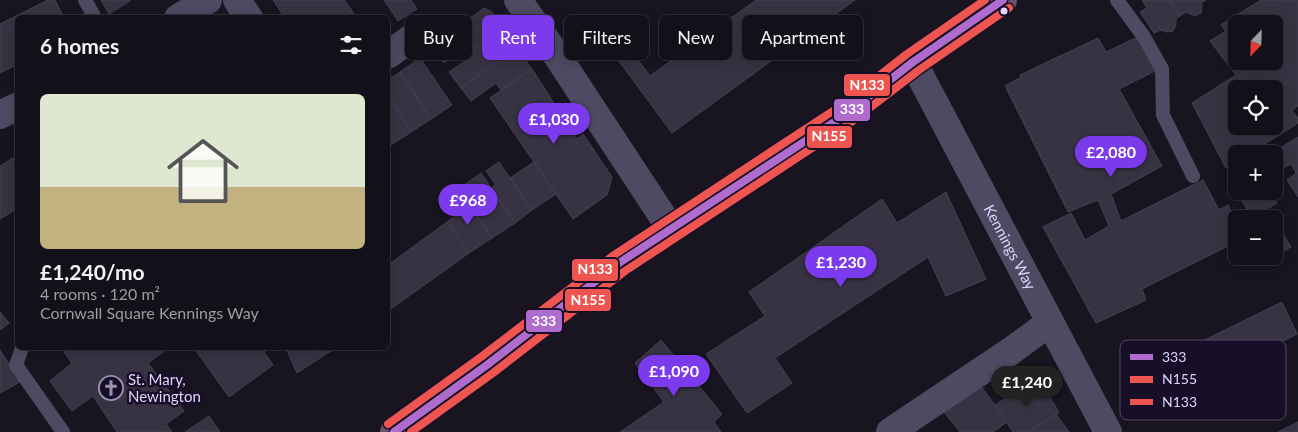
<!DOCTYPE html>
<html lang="en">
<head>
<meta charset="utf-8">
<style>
	body { margin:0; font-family:Lato,sans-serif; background:#1b1922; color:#f1f3f6; height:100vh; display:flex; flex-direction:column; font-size:19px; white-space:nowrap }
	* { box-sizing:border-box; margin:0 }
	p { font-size:16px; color:#9c9da2 }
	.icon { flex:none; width:28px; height:28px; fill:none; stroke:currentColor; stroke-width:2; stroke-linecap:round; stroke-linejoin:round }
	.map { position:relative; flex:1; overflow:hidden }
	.details { position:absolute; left:15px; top:15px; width:375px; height:335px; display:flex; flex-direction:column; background:#121019; border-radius:8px; box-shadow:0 2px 12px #0003,0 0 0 1px #313038 }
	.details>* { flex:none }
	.banner { position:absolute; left:405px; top:15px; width:475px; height:45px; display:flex; gap:10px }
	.needle { width:32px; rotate:203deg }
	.fabs { position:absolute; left:1228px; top:15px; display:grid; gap:10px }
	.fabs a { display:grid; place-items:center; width:55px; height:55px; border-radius:8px; background:#121019; box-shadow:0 2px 12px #0003,0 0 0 1px #313038; font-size:25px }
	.price { position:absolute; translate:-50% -42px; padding:0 11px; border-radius:18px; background:#7c3aed; color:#fff; font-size:16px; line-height:32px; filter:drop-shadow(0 1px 2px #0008) }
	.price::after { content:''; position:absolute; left:50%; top:30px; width:15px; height:11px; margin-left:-8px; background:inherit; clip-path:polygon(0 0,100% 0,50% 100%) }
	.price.on { background:#222; color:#fff }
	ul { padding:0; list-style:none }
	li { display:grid; align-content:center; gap:10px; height:265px; padding:0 25px }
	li+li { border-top:1px solid #313038 }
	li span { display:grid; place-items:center; height:155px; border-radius:8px; color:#555 }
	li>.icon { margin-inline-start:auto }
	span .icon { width:90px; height:90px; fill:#fffc; stroke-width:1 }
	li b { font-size:21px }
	h2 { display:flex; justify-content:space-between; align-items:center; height:60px; padding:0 25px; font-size:21px }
	.chip { padding:0 18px; border-radius:8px; background:#121019; box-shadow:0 2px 12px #0003,0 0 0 1px #313038; font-size:18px; line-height:45px }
	.chip.on { background:#7c3aed; color:#fff }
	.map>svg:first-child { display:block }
</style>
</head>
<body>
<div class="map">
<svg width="1298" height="432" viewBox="0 0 1298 432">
	<rect width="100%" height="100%" fill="#181521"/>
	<g fill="#383343" stroke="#464055" fill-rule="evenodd">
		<path d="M48 0H55L64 18H18V64L0 73V24Z"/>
		<path d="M101 0H130V1L109 14Z"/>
		<path d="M273 0H344L357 18H285Z"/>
		<path d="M384 0H411L417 9 398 21Z"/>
		<path d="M756 0H855L672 133 610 49 623 39 650 76Z"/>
		<path d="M1142 0H1169L1180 16 1176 19V25L1173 31 1167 32 1160 30 1154 33 1140 12 1147 8Z"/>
		<path d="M1169 0H1206L1202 2 1201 13 1195 16 1186 12 1180 16Z"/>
		<path d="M1261 0H1298V106L1292 110 1298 118V123L1249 154H1236V162L1226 168 1192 103 1236 75 1210 41 1226 31 1221 25ZM1236 24H1274V61H1236ZM1236 89H1274V126H1236Z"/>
		<path d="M484 8 492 12 503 30 471 50 468 45 444 63 433 46Z"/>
		<path d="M503 30 516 48 461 88 449 72 474 55 471 50Z"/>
		<path d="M1138 37 1155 71 1119 89 1162 166 1111 194 1121 221 1203 180 1219 210 1228 205 1236 221V242L1142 289 1146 300 1096 323 1043 227 1071 213 1085 240 1109 226 1098 200 1068 212 1005 86 1021 77 1020 75 1098 38 1106 52Z"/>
		<path d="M516 48 532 69 501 90 496 83 471 101 461 88Z"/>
		<path d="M420 58 452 105 431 119 400 72Z"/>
		<path d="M532 69 577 139 583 134 612 177 607 195 573 219 490 98Z"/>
		<path d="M400 72 431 119 411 132 388 96V80Z"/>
		<path d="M388 96 411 132 391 145 388 139Z"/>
		<path d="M1298 137V172L1296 173 1291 164 1274 173V154H1270Z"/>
		<path d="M18 155V208L0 219V166Z"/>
		<path d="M499 162 532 210 515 223 491 188 496 185 486 171Z"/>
		<path d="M534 162 556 194 532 210 510 178Z"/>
		<path d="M1298 172V197L1287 180Z"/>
		<path d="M481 173 515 223 492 238 469 205 475 201 464 185Z"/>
		<path d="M1243 191H1270L1277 203 1267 209 1273 219H1253L1238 194Z"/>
		<path d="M946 192 986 279 946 296 928 257 775 358 792 383 747 413 706 354 765 316 749 292 882 199 897 223Z"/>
		<path d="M462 195 492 238 469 253 447 222 460 212 453 201Z"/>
		<path d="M1274 219 1291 247 1276 255 1274 251Z"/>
		<path d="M447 222 469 253 388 311V265Z"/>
		<path d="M1282 302 1297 334 1141 413 1123 380Z"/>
		<path d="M0 312 9 323 0 330Z"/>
		<path d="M661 340 722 414 714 422 721 432H620L664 402 635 363Z"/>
		<path d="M71 348H160L163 352 148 363 184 411 166 424 172 432H117L93 396 72 411 50 381 72 363 64 352Z"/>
		<path d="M194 348H269L264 352 273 365 229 397Z"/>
		<path d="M286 348H317L323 356 297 373Z"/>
		<path d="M317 348H336L323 356Z"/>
		<path d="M0 350 20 382 0 393Z"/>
		<path d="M1037 377 1059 412 1029 432H1013L995 405Z"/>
		<path d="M981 386 1007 422 993 432H960L944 412Z"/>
		<path d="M1056 414 1069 432H1029Z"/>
		<path d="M209 416 220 432H185Z"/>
		<path d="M1298 422V432H1278Z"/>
	</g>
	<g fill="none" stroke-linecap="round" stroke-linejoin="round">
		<g stroke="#4e4a62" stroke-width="14">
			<path d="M85 0 95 18"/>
			<path d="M1117 0 1144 37 1162 69 1163 115 1193 176"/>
			<path d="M22 348 16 365 63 432"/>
		</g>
		<g stroke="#4e4a62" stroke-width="28">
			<path d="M237 0 249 18"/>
			<path d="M518 0 556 54 671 229"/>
			<path d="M178 18 208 0"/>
			<path d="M388 55 421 31"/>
			<path id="s1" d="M913 62 1108 432"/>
			<path d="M0 115 18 106"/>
			<path d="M890 432 1011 351 1049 323"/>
		</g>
		<path stroke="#6a5168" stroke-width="28" d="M394 432 487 365 619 263 733 188 845 115 913 62 1003 0"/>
		<defs>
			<path id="bus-1" d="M394 432 487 365 619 263 845 115 913 62 1003 0"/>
			<path id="bus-2" d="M411 432 493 373 625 271 850 123 919 70 1009 8"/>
			<path id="bus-3" d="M388 424 481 357 614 255 839 107 907 54 985 0"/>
		</defs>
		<use href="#bus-1" stroke="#160f27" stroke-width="11"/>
		<use href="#bus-2" stroke="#160f27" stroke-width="11"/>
		<use href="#bus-3" stroke="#160f27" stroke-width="11"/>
		<use href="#bus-1" stroke="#b06ccc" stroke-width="8"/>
		<use href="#bus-2" stroke="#ee5450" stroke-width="8"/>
		<use href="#bus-3" stroke="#ee5450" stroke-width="8"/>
	</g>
	<defs>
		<symbol id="church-ring" viewBox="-11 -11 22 22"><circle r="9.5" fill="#160f27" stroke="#9992b1" stroke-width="1.5"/><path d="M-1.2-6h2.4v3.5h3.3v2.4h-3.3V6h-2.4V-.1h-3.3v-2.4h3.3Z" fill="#9992b1"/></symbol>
	</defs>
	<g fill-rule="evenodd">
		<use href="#church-ring" x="97" y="374" width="28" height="28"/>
	</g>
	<circle fill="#dfd5ff" stroke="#160f27" stroke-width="2" cx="1004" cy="11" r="4.5"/>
	<g text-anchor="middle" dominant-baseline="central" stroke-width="5" stroke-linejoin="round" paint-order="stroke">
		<g font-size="15" fill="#dfd5ff" stroke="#160f27">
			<text stroke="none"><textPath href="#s1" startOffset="209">Kennings Way</textPath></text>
		</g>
		<g font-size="15" fill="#dfd5ff" stroke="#160f27" text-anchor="start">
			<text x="128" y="379">St. Mary,<tspan x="128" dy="17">Newington</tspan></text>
		</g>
	</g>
	<rect x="1120" y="340" width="166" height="80" rx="8" fill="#160f27" stroke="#524a68" stroke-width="1"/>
	<rect x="1130" y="354" width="23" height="6" fill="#b06ccc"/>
	<rect x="1130" y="376" width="23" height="7" fill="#ee5450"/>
	<rect x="1130" y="399" width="23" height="6" fill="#ee5450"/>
	<g font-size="14" fill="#dfd5ff">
		<text x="1162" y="362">333</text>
		<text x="1162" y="384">N155</text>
		<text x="1162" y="407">N133</text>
	</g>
	<g stroke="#160f27" stroke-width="2">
		<rect x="843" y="73" width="48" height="24" rx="5" fill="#ee5450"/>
		<rect x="833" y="98" width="38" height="24" rx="5" fill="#b06ccc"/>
		<rect x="806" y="125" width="47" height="24" rx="5" fill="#ee5450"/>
		<rect x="571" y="258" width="48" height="24" rx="5" fill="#ee5450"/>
		<rect x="564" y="288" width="48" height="24" rx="5" fill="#ee5450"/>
		<rect x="525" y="309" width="38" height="24" rx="5" fill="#b06ccc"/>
	</g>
	<g font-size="14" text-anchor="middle" font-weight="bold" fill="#fff">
		<text x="867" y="90">N133</text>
		<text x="852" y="114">333</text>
		<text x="829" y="141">N155</text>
		<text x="595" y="274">N133</text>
		<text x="588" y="305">N155</text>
		<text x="544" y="326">333</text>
	</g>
</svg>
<div class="fabs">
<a><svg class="needle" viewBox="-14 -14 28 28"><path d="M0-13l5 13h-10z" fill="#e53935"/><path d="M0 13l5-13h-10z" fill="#9c9da2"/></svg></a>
<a><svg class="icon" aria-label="locate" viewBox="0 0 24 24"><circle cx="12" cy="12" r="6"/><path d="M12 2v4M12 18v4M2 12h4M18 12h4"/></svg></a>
<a>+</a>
<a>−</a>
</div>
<b class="price" style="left:554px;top:145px">£1,030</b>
<b class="price" style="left:1111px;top:178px">£2,080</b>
<b class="price" style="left:468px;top:226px">£968</b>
<b class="price" style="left:841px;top:288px">£1,230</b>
<b class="price" style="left:674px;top:397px">£1,090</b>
<b class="price on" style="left:1027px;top:408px">£1,240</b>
<div class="banner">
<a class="chip">Buy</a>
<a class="chip on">Rent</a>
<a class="chip">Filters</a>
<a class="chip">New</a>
<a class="chip">Apartment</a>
</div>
<section class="details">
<h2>6 homes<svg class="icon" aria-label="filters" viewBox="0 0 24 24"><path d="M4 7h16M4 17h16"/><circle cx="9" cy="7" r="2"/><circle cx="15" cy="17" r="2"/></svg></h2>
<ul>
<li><span style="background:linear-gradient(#dfe7d0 60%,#c2b280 0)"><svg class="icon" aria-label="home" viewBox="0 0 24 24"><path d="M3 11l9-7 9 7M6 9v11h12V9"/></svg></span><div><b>£1,240/mo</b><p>4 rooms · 120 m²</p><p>Cornwall Square Kennings Way</p></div></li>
</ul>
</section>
</div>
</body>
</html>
